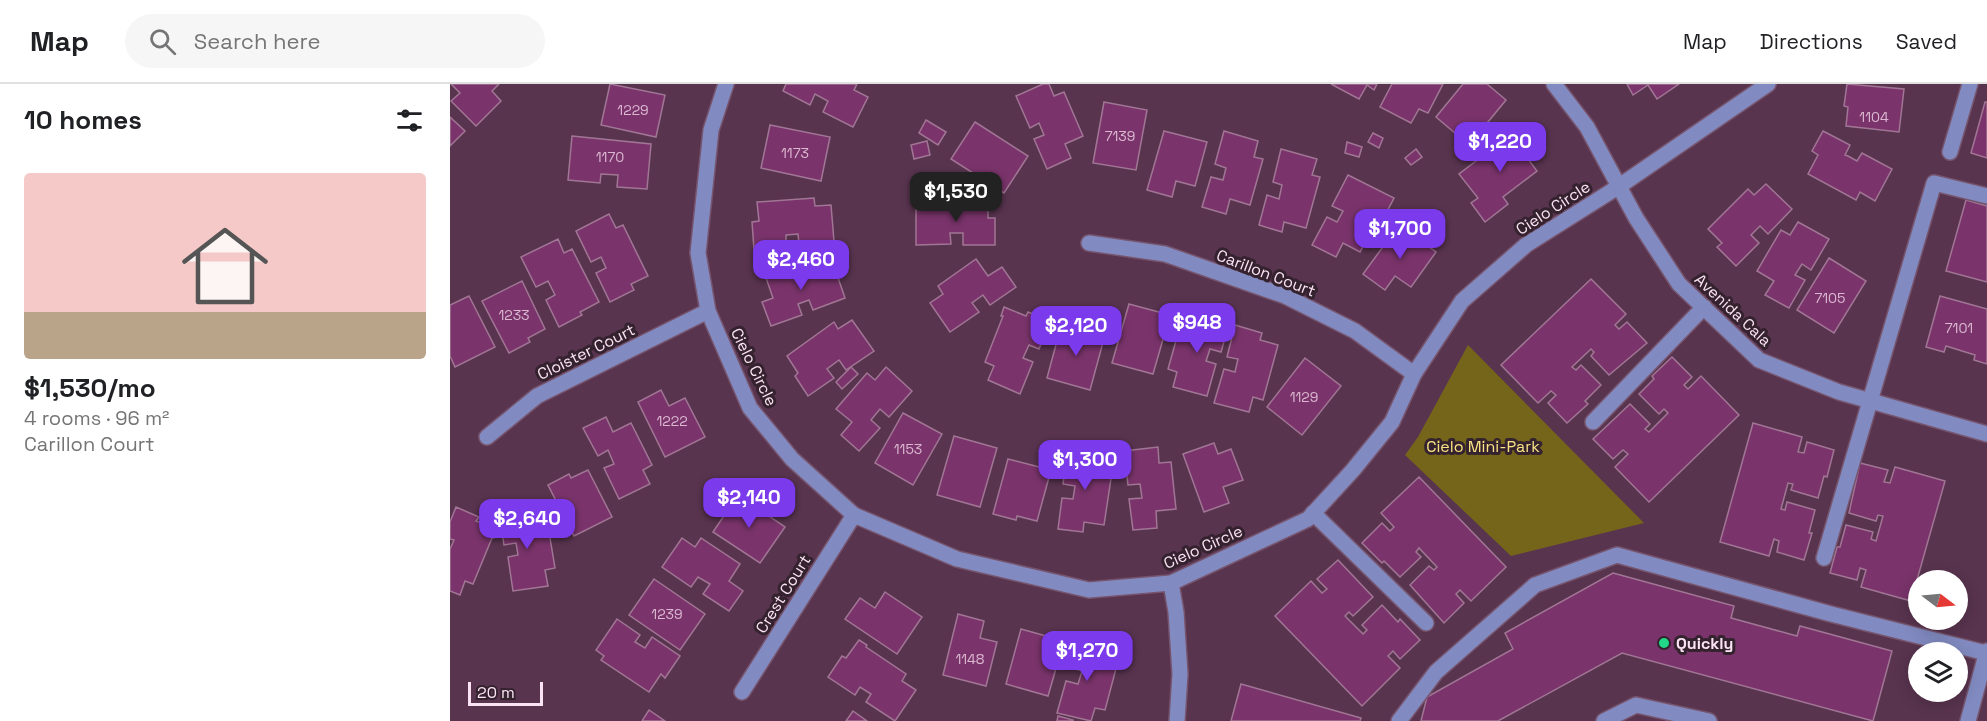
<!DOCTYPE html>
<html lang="en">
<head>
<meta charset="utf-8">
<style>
	body { margin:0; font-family:"Space Grotesk",sans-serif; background:#f6f6f6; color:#202124; height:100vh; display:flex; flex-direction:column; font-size:22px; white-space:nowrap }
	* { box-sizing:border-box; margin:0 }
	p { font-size:20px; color:#757577 }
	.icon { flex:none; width:33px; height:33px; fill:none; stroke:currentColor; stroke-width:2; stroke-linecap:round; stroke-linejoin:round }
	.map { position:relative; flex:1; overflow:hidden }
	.sheet { display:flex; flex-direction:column; background:#fff; width:450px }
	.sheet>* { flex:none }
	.needle { width:39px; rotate:106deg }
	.tools { position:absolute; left:1458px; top:486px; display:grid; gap:12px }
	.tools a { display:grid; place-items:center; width:60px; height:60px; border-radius:50%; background:#fff; box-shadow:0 3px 15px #0003; font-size:30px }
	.scale { position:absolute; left:18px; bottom:15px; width:75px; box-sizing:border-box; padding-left:6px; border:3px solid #fbe3f3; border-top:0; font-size:16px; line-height:21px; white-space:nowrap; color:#fbe3f3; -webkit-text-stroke:4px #34222f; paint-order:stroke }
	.price { position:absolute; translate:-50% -51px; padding:0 14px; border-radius:12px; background:#7c3aed; color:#fff; font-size:20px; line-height:39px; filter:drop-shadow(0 2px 3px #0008) }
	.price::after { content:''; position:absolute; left:50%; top:36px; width:18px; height:14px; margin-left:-9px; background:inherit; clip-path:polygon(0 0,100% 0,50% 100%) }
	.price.current { background:#222; color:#fff }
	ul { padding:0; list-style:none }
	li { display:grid; align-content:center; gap:12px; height:318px; padding:0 24px }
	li+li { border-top:2px solid #e0e0e0 }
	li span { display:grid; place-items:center; height:186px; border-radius:6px; color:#555 }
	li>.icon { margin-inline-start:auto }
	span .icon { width:108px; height:108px; fill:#fffc; stroke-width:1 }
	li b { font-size:26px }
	h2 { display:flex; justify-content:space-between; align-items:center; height:72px; padding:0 24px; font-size:26px }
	header { display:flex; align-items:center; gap:36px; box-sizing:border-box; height:84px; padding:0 30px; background:#fff; border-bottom:2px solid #e0e0e0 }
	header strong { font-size:28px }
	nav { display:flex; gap:33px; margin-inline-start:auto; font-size:21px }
	.search { width:420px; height:54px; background:#f6f6f6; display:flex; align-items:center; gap:15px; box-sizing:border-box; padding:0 21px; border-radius:33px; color:#757577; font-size:22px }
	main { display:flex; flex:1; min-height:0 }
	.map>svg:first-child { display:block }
</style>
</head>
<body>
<header>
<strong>Map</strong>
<div class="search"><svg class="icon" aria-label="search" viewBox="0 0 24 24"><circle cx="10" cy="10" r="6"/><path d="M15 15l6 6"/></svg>Search here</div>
<nav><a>Map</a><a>Directions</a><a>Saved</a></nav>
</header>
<main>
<section class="sheet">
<h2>10 homes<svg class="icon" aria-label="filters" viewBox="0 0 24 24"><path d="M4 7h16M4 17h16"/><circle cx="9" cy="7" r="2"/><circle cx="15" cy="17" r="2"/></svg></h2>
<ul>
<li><span style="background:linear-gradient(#f6c9c9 75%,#b9a48a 0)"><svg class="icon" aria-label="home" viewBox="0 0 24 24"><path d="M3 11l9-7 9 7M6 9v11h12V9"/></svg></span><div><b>$1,530/mo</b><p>4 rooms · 96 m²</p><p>Carillon Court</p></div></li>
</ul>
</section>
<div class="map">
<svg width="1537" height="637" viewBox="0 0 1537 637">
	<rect width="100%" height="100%" fill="#59344f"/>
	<path fill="#75651a" d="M1018 261 1194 439 1061 472 955 371 968 353Z"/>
	<g fill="#7a346b" stroke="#a17695" stroke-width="1.5">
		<path d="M1 0H49L42 7 51 17 26 42 1 17 10 9Z"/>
		<path d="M160 0 215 11 206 53 151 41Z"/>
		<path d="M336 0H407L404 6 418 13 403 43 373 28 378 17 365 10 360 21 333 7Z"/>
		<path d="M593 0H599L604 12 614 8 633 52 615 60 621 74 597 85 584 55 594 51 589 39 580 44 566 12Z"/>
		<path d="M881 0H927L924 6 917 1 909 15Z"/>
		<path d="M942 0H993L978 29 969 25 961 39 930 23Z"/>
		<path d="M1013 0H1037L1056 16 1019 61 986 33Z"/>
		<path d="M1177 0H1229L1207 15 1198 1 1183 11Z"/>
		<path d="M1397 0 1454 5 1449 48 1396 42 1398 23 1394 22Z"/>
		<path d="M654 18 697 26 686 86 643 79Z"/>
		<path d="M1535 18H1537V74L1521 69Z"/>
		<path d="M0 33 15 47 0 62Z"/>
		<path d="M476 36 496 48 488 61 469 49Z"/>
		<path d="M525 38 578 72 554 109 501 75Z"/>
		<path d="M320 41 380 53 371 97 311 84Z"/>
		<path d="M1073 41 1088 60 1075 71 1087 87 1053 113 1058 120 1035 138 1021 119 1028 114 1009 90 1038 68 1045 77 1056 69 1049 60Z"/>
		<path d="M714 47 757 58 745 102 726 97 722 113 697 106Z"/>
		<path d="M774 47 808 57 804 73 813 75 800 121 780 115 776 130 752 123 761 93 773 96 776 84 765 80Z"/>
		<path d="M1373 47 1400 61 1395 71 1398 72 1407 77 1412 69 1442 85 1425 117 1410 108 1406 116 1358 90 1368 71 1362 67Z"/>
		<path d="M923 49 933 54 929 64 918 58Z"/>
		<path d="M1041 50 1047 57 1035 68 1029 61Z"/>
		<path d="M122 52 201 60 197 105 167 103 168 91 151 90 150 99 118 96Z"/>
		<path d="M477 57 480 71 464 75 461 61Z"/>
		<path d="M897 58 912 63 909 73 895 69Z"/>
		<path d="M831 65 867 75 862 91 870 93 856 144 834 138 832 148 809 141 817 111 829 115 832 101 823 98Z"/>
		<path d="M966 65 972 73 961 81 955 74Z"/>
		<path d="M898 91 944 114 932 137 928 135 910 168 893 159 886 173 862 161 877 133 887 138 893 127 882 122Z"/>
		<path d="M1316 100 1342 125 1318 150 1310 142 1301 151 1309 159 1286 182 1267 163 1272 159 1258 145 1298 105 1304 111Z"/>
		<path d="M364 114 365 122 381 121 384 157 349 160 348 150 336 151V162L304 165 302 138 309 137 307 118Z"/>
		<path d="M482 115H538V134H545V161H513V149H500L501 160 466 161V125H482Z"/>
		<path d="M1516 116 1537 122V198L1496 187Z"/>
		<path d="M159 130 166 144 173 141 198 192 181 200 184 206 160 218 146 189 156 184 151 173 141 178 126 147Z"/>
		<path d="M1348 138 1379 155 1361 186 1352 180 1345 191 1355 196 1339 224 1315 211 1324 197 1307 187 1331 146 1340 151Z"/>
		<path d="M949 141 986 168 961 203 945 192 935 206 913 190Z"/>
		<path d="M108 155 114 169 122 165 149 218 130 228 132 231 109 243 96 216 105 211 98 197 86 203 71 173Z"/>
		<path d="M1379 174 1416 197 1384 249 1347 226Z"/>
		<path d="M526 175 538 192 552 183 566 203 540 221 533 211 522 219 529 228 500 248 480 219 493 210 488 202Z"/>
		<path d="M365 176 369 187 384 182 395 214 363 226 359 216 348 220 352 231 321 242 312 218 323 214 316 194Z"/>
		<path d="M1141 195 1176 230 1165 241 1169 245 1177 238 1197 259 1159 291 1141 272 1144 268 1141 265 1122 283 1126 286 1131 281 1151 301 1135 317 1138 320 1117 339 1098 319 1106 311 1101 307 1088 319 1051 281Z"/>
		<path d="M72 197 95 245 78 254 80 258 59 269 32 217Z"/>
		<path d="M19 212 45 263 5 283 0 272V221Z"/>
		<path d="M1490 212 1537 225V280L1524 276 1525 271 1496 262 1494 268 1476 263Z"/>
		<path d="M679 220 720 231 703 290 662 279Z"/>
		<path d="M554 223 576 232 578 228 600 237 589 265 579 261 573 274 583 278 570 310 538 296 544 282 535 278 553 232H551Z"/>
		<path d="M754 230 780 237 771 268 760 265 756 277 766 280 757 312 723 303 727 288 718 285 731 239 750 244Z"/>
		<path d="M402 236 424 267 396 286 389 276 377 285 384 294 358 312 345 292 348 289 337 272 384 238 388 245Z"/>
		<path d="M785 241 812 249 810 256 828 261 813 316 803 313 799 328 764 319 774 285 785 288 788 275 777 273Z"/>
		<path d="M611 242 631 248 632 244 655 251 640 306 597 294Z"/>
		<path d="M1222 273 1242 293 1234 301 1238 305 1251 292 1289 331 1199 418 1165 383 1178 370 1173 366 1163 375 1143 355 1180 320 1200 340 1195 345 1199 348 1218 329 1214 325 1209 330 1189 310 1204 295 1202 292Z"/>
		<path d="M855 274 891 302 852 351 817 323Z"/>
		<path d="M401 283 408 290 392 305 386 298Z"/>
		<path d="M436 283 462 307 439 333 430 325 421 336 430 344 409 367 391 351 402 338 386 325 417 289 425 296Z"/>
		<path d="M211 306 219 322 235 314 255 353 215 373 188 318Z"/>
		<path d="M453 329 492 350 463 401 425 379Z"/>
		<path d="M156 333 163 348 181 339 202 381 193 386 200 400 169 415 154 384 164 380 158 366 148 372 133 344Z"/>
		<path d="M1303 339 1352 353 1348 368 1354 369 1357 358 1384 366 1377 393 1374 392 1368 414 1341 406 1343 400 1338 399 1331 425 1335 426 1337 418 1365 426 1359 449H1362L1354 476 1327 468 1329 457 1324 455 1319 472 1270 458Z"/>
		<path d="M504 352 547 364 530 423 487 411Z"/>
		<path d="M764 359 768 370 781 365 793 396 773 403 779 419 754 428 733 370Z"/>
		<path d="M708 363 709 379 721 378 726 425 706 427 707 444 683 446 679 415 692 414 690 400 678 401 674 367Z"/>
		<path d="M618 366 655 371 653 387 662 388 654 441 634 438 633 448 608 445 612 414 623 415 625 402 613 400Z"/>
		<path d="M558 375 601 386 587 437 567 432 566 436 543 430Z"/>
		<path d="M1410 379 1438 386 1434 398 1440 399 1445 383 1495 397 1461 517 1411 503 1416 486 1410 484 1407 496 1380 489 1387 463H1390L1396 441 1423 448 1421 455 1426 457 1433 432 1428 431 1426 437 1399 429Z"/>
		<path d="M138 386 162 433 124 452 98 401 119 390 121 394Z"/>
		<path d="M969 393 1056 483 1021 517 1010 506 1006 510 1014 519 994 539 960 501 979 482 984 486 987 483 969 464 966 468 971 473 950 493 934 477 932 479 912 459 932 439 940 447 944 443 931 429Z"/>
		<path d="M288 411 335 443 310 479 263 448Z"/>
		<path d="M6 423 29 433 26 437 48 446 44 454H42L23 500 15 497 10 511 0 507V465L4 456 0 455V438Z"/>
		<path d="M76 424 78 439 97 436 105 484 95 486 98 502 63 507 58 473 68 471 66 459 54 461 49 429Z"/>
		<path d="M232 454 245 463 251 454 290 480 279 497 293 507 279 527 253 510 260 500 248 493 241 503 212 483Z"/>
		<path d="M888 476 923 513 903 532 899 528 895 532 913 550 917 546 912 541 932 521 948 538 950 535 970 556 950 575 943 567 938 572 950 584 912 622 825 532 861 497 872 509 877 505 867 495Z"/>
		<path d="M1163 489 1284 522 1281 534 1347 552 1350 542 1442 567 1423 637 1172 569 1048 637H971L977 613 1063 565 1055 549Z"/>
		<path d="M204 495 255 530 230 566 179 531Z"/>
		<path d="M435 508 472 533 447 570 395 535 410 514 425 524Z"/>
		<path d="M508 530 534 537 530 554 547 558 536 602 493 591Z"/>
		<path d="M167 535 190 551 185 558 195 564 202 553 230 572 215 594 211 590 199 608 151 576 154 572 146 566Z"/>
		<path d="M571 545 614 557 598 612 556 600Z"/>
		<path d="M627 553 651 560 647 576 667 581 655 626 645 624 641 637 607 629 616 597 628 600 632 587 619 583Z"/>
		<path d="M409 556 417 561 416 563 456 590 452 597 466 606 445 637 416 618 421 610 410 603 405 611 378 593 392 572 396 574Z"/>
		<path d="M791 600 911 634 910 637H781Z"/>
		<path d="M199 626 215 637H192Z"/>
		<path d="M403 627 417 637H396Z"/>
		<path d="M608 632 623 636V637H607Z"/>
	</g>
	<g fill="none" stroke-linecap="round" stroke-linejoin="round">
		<defs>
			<g id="minor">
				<path d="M276 0 261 46 248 169 258 227 300 324 342 375 404 431 507 475 639 506 721 499 858 435 903 386 942 338 964 290 1012 217 1076 161 1168 103 1318 0"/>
				<path d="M1104 0 1137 43 1186 134 1229 200 1309 276 1389 308 1537 350"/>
				<path d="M1500 68 1520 0"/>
				<path d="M639 159 715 170 835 212 905 247 964 290"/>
				<path d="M1143 338 1254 223"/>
				<path d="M37 353 87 312 258 227"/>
				<path d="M863 429 976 539"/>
				<path d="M1374 474 1484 99 1537 112"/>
				<path d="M721 499 726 528 730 590 727 637"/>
				<path d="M292 608 404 431"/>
				<path d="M949 637 986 588 1085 501 1167 471 1381 530 1536 569"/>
				<path d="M1154 637 1186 621 1259 637"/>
				<path d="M1518 637 1537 567"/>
			</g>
		</defs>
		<use href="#minor" stroke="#76546d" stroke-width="18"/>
		<use href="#minor" stroke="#828bc1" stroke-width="15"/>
	</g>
	<circle fill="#20d887" stroke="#34222f" stroke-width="2" cx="1214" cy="559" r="6"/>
	<g text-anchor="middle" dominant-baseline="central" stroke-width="6" stroke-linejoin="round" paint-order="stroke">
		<g font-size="14" fill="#dbb7d1">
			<text x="183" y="26">1229</text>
			<text x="1424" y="33">1104</text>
			<text x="670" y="52">7139</text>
			<text x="345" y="69">1173</text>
			<text x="160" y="73">1170</text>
			<text x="1380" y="214">7105</text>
			<text x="64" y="231">1233</text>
			<text x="1509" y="244">7101</text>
			<text x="854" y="313">1129</text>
			<text x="222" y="337">1222</text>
			<text x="458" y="365">1153</text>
			<text x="217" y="530">1239</text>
			<text x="520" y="575">1148</text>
		</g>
		<g font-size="16" fill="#fbe3f3" stroke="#34222f">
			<text transform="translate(1103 124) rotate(-33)">Cielo Circle</text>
			<text transform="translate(816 189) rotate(21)">Carillon Court</text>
			<text transform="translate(1283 226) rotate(43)">Avenida Cala</text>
			<text transform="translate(136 268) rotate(-26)">Cloister Court</text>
			<text transform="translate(304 283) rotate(64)">Cielo Circle</text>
			<text transform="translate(753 463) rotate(-24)">Cielo Circle</text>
			<text transform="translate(333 510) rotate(-58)">Crest Court</text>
		</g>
		<g font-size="16" fill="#f9e382" stroke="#34222f">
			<text x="1033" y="362">Cielo Mini-Park</text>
		</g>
		<g font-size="16" font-weight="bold" fill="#fbe3f3" stroke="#34222f" text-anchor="start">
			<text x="1226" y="559">Quickly</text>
		</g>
	</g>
</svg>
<div class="tools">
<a><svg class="needle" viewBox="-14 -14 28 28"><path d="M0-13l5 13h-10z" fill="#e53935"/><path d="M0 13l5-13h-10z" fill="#757577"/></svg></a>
<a><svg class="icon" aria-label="layers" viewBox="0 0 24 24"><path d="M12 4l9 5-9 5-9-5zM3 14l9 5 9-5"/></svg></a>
</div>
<div class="scale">20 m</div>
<b class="price" style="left:1050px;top:89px">$1,220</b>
<b class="price current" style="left:506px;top:139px">$1,530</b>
<b class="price" style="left:950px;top:176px">$1,700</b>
<b class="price" style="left:351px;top:207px">$2,460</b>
<b class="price" style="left:747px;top:270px">$948</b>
<b class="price" style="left:626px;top:273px">$2,120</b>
<b class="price" style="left:635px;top:407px">$1,300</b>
<b class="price" style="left:299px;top:445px">$2,140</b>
<b class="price" style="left:77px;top:466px">$2,640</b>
<b class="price" style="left:637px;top:598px">$1,270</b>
</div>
</main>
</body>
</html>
